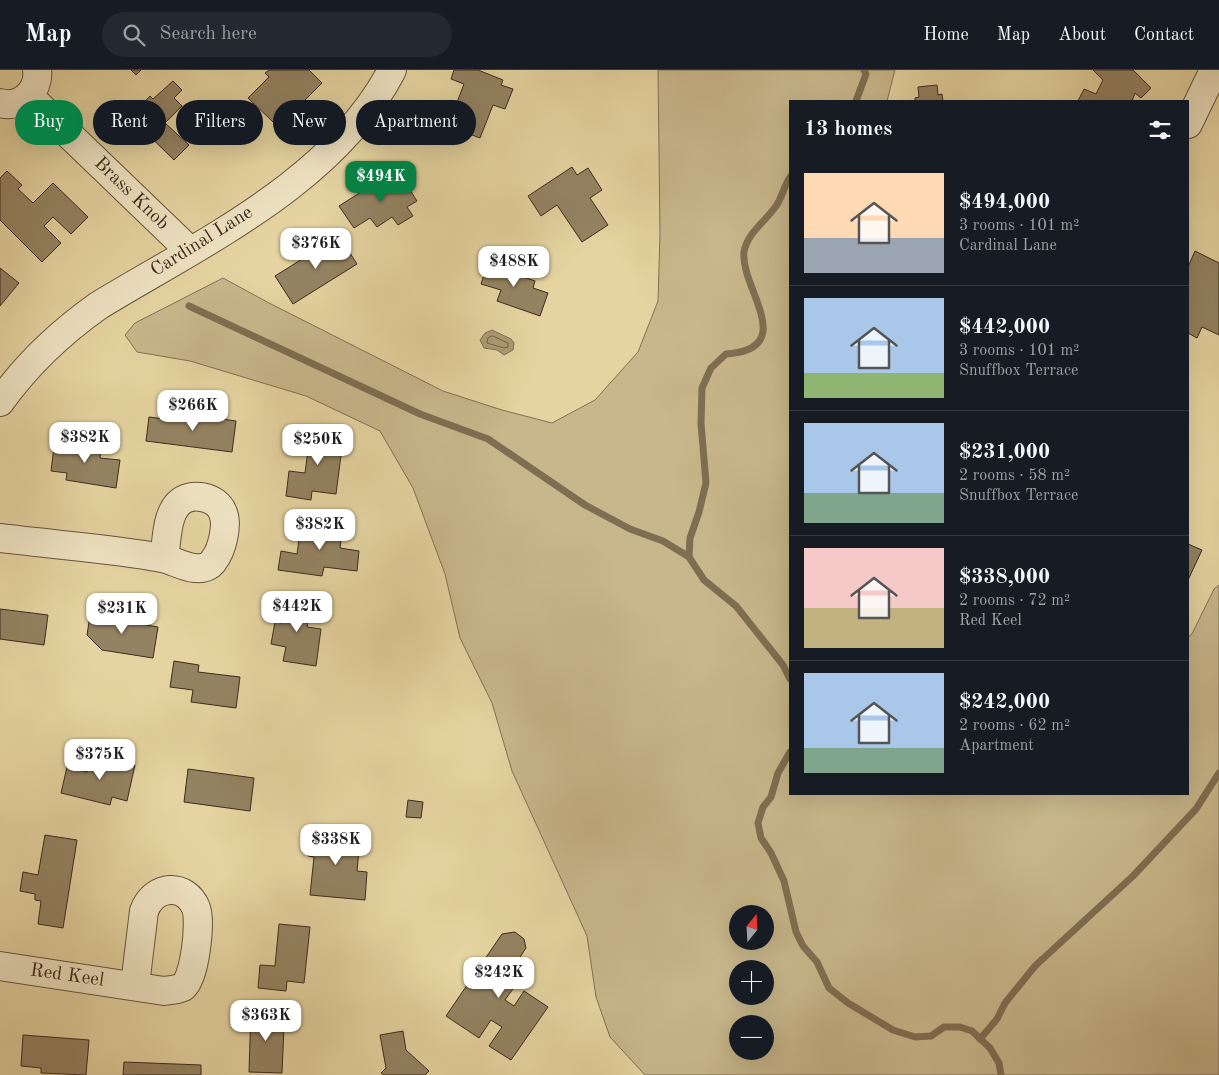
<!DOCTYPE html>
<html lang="en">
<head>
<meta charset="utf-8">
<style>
	body { margin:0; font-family:"Old Standard TT",serif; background:#242831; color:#f1f3f6; height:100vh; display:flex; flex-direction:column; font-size:19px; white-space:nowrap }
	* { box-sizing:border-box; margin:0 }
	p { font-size:16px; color:#9ea1a6 }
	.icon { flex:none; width:28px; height:28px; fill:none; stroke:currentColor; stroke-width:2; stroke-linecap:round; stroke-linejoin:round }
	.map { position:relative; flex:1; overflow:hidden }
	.side { position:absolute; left:789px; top:30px; width:400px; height:695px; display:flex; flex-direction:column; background:#171b24; border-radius:0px; box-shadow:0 5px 20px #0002 }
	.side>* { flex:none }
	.top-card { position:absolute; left:15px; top:30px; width:475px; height:45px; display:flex; gap:10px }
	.needle { width:32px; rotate:18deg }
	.tools { position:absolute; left:729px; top:835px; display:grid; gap:10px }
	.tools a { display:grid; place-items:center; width:45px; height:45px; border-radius:50%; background:#171b24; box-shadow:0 5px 20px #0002; font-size:25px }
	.price { position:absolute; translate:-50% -42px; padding:0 11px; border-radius:10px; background:#fff; color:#222; font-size:16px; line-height:32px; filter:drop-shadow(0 1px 2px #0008) }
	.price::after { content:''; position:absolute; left:50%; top:30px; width:15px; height:11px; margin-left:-8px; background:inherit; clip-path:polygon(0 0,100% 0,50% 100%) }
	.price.selected { background:#0b8043; color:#fff }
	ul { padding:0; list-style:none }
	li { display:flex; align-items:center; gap:15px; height:125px; padding:0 15px }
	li+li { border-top:1px solid #363941 }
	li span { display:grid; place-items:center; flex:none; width:140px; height:100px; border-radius:0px; color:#555 }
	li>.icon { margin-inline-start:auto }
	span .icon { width:60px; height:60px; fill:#fffc; stroke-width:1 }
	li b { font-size:21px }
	h2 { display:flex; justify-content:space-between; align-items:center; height:60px; padding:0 15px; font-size:21px }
	.tag { padding:0 18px; border-radius:22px; background:#171b24; box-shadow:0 5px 20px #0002; font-size:18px; line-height:45px }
	.tag.selected { background:#0b8043; color:#fff }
	header { display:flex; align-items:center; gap:30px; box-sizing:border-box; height:70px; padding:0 25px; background:#171b24; border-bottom:1px solid #363941 }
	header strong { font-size:24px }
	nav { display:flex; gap:28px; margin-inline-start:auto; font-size:18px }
	.search { width:350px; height:45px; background:#242831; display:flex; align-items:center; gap:12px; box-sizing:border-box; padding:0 18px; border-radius:28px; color:#9ea1a6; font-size:19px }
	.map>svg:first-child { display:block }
</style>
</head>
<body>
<header>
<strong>Map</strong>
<div class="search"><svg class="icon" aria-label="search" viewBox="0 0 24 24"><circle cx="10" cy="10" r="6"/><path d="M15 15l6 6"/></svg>Search here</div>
<nav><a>Home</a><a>Map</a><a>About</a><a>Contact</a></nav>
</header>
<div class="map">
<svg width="1219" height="1005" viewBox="0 0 1219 1005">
	<rect width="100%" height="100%" fill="#e5d4a1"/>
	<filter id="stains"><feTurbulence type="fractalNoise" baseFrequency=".004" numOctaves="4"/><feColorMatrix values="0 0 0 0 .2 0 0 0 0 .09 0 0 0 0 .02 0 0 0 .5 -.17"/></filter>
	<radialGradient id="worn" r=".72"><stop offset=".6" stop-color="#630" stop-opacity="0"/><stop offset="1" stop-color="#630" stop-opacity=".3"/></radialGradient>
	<path fill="#c8b78b" stroke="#827154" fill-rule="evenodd" d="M658 0H895L887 31H790V724H1188V568L1193 562 1214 519 1219 515V1005H645L610 967 596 927 587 866 512 701 492 633 460 568 445 504 413 418 380 361 306 326 190 291 137 282 125 265 135 253 223 208 269 233 443 321 502 340 552 353 595 330 638 282 658 231 660 164ZM738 844H765V871H738ZM738 899H765V926H738ZM738 954H765V981H738Z"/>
	<path fill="#ac9b74" stroke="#7f6e51" d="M492 260 511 269 514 273 513 280 504 285 497 280 484 278 480 270 485 263Z"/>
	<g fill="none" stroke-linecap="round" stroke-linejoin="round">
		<path stroke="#746348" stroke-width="1" d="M493 266 508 273V277L504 278 487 273 488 268Z"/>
		<g stroke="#7f6e51" stroke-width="7">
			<path d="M856 31 866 4 864 0"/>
			<path d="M790 107C785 115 783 123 779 131 771 148 747 161 744 182 740 218 800 279 726 284L711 298 702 318 701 353 706 413 699 442 690 468 689 487 704 510 736 536 783 595 790 609"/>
			<path d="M189 236 420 344 488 369 585 435 630 459 663 471 689 487"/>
			<path d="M790 682 778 703 771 727 763 737 758 753 761 768 771 783 784 811 796 862 803 876 817 892 829 918 848 933 893 960 915 967 931 966 944 957H960L972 961 990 978 999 993 1001 1005"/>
			<path d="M980 969 997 949 1005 933 1035 896 1133 806 1196 739 1219 703"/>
		</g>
	</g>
	<g fill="#948362" stroke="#3c2b1d">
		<path d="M131 0H141L136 5Z"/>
		<path d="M269 0H309L322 13 287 48 282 43 273 52 248 28 269 7 265 3Z"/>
		<path d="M454 0H478L503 10 501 15 513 19 505 39 493 35 480 68 448 56 464 14 451 9Z"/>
		<path d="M1093 0H1133L1151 18 1141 28 1135 23 1132 31H1078L1084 19 1096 24 1103 10Z"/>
		<path d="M173 11 182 20 174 28 182 36 165 53 189 75 174 90 130 47 150 26 153 29Z"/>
		<path d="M937 15 938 25 942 24 943 31H915V28L919 27 918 17Z"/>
		<path d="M572 97 577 105 588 98 602 120 590 128 608 155 582 172 557 135 541 146 528 126Z"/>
		<path d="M7 101 22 115 18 119 33 133 53 113 88 147 71 164 53 147 44 156 61 173 42 192 0 150V108Z"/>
		<path d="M399 103 417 131 407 137 413 146 398 155 392 147 377 157 370 148 354 158 339 136 383 108 386 112Z"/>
		<path d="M339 166 357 194 293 234 275 206Z"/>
		<path d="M1195 181 1219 193V265L1202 257 1197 268 1188 263V197Z"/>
		<path d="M490 188 512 196 510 202 535 211 533 218 548 223 540 246 497 231 501 220 481 214Z"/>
		<path d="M0 198 19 213 0 236Z"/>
		<path d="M174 342 236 351 232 382 146 371 149 347 173 350Z"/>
		<path d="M311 358 344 362 336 424 312 421 311 430 286 426 289 401 305 403Z"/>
		<path d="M55 369 101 376 100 388 120 390 116 418 66 410 67 403 51 401Z"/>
		<path d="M310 449 343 453 340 478 359 481 357 501 324 497 322 506 278 500 281 481 297 484 300 463 308 464Z"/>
		<path d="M1188 474 1202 480 1188 510Z"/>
		<path d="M286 525 311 529 307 557 321 559 316 596 283 591 286 577 271 574 275 552 282 553Z"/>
		<path d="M0 539 48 545 44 575 0 569Z"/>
		<path d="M91 539 112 543 111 549 158 557 153 588 102 580 87 565Z"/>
		<path d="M174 591 199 595 198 602 240 607 236 638 191 632 193 620 170 617Z"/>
		<path d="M91 684 135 695 127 731 112 727 110 735 61 723 67 697 87 702Z"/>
		<path d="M188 699 254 708 250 741 184 732Z"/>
		<path d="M408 730 423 732 421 748 406 747Z"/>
		<path d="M319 756 353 760V779L359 780 357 801 367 802 365 830 310 825 314 787 308 786 310 770H318Z"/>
		<path d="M45 765 77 770 63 858 38 854 41 831 35 830V824L20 821 23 802 38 805Z"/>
		<path d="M279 854 310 857 304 913 287 911 286 921 258 918 260 895 275 896Z"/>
		<path d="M515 862 524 869 526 878 513 898 519 902 520 909 505 930 514 936 524 921 548 937 511 990 489 976 502 957 491 950 479 968 446 946 502 864Z"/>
		<path d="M251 938H275V957H284L282 1003 249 1002Z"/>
		<path d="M403 961 406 980 429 1001 425 1005H384L381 1003 386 998 380 965Z"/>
		<path d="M23 965 89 970 86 1005 41 1003V998L21 996Z"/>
		<path d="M124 992 201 995V1005H123Z"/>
	</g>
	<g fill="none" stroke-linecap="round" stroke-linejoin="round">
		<defs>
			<g id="minor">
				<path d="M29 26 190 181"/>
				<path d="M0 33C20 39 40 21 37 0"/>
				<path d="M1188 54 1214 0"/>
				<path d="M0 332C27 294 60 263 98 236 201 173 334 112 392 0"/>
				<path d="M0 468C54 475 109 478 162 488 173 490 183 497 195 498 202 499 210 497 214 490 222 480 228 455 223 443 217 426 190 421 178 434 166 447 167 472 164 488"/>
				<path d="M0 896 164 921C171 920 177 920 183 917 195 908 201 852 196 838 186 813 154 814 144 841L135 915"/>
			</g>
		</defs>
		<use href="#minor" stroke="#66553e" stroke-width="30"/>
		<use href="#minor" stroke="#eee3c2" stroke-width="28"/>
	</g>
	<g text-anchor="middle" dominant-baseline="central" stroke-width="4" stroke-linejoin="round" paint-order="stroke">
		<g font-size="19" fill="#3c2b1d" stroke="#eee3c2">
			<text transform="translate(131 124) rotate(44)">Brass Knob</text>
			<text transform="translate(202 172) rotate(-32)">Cardinal Lane</text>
			<text transform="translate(67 906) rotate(8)">Red Keel</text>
		</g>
	</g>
	<rect width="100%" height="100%" filter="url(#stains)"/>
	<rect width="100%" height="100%" fill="url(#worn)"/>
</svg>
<div class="tools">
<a><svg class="needle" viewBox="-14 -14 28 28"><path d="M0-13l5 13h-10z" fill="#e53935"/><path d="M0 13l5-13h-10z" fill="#9ea1a6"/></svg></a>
<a>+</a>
<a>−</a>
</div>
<b class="price selected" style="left:381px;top:133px">$494K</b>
<b class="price" style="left:316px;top:200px">$376K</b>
<b class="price" style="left:514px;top:218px">$488K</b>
<b class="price" style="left:193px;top:362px">$266K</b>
<b class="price" style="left:85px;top:394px">$382K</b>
<b class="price" style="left:318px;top:396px">$250K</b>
<b class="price" style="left:320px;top:481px">$382K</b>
<b class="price" style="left:297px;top:563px">$442K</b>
<b class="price" style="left:122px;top:565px">$231K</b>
<b class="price" style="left:100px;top:711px">$375K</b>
<b class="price" style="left:336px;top:796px">$338K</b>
<b class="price" style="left:499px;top:929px">$242K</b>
<b class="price" style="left:266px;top:972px">$363K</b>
<div class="top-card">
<a class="tag selected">Buy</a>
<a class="tag">Rent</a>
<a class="tag">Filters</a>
<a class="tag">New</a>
<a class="tag">Apartment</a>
</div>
<section class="side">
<h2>13 homes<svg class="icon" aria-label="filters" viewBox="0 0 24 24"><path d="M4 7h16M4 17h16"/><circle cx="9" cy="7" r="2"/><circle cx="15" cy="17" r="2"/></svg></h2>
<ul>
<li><span style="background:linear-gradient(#ffd9b3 65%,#9aa5b1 0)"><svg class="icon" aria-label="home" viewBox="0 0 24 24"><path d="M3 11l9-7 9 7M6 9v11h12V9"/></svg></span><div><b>$494,000</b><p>3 rooms · 101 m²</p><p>Cardinal Lane</p></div></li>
<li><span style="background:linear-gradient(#a9c7e8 75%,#8fb573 0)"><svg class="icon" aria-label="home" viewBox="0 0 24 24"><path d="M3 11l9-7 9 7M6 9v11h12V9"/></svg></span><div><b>$442,000</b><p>3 rooms · 101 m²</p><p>Snuffbox Terrace</p></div></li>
<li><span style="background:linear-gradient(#a9c7e8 70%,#7fa58c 0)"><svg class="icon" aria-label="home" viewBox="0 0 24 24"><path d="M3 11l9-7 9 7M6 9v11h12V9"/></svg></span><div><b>$231,000</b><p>2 rooms · 58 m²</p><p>Snuffbox Terrace</p></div></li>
<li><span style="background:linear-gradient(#f6c9c9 60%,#c2b280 0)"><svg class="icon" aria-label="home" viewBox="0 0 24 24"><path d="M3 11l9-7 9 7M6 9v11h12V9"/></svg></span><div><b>$338,000</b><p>2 rooms · 72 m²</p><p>Red Keel</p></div></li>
<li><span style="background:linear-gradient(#a9c7e8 75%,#7fa58c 0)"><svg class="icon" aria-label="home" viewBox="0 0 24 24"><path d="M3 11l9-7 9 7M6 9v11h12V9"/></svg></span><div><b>$242,000</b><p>2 rooms · 62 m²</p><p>Apartment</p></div></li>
</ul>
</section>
</div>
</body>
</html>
